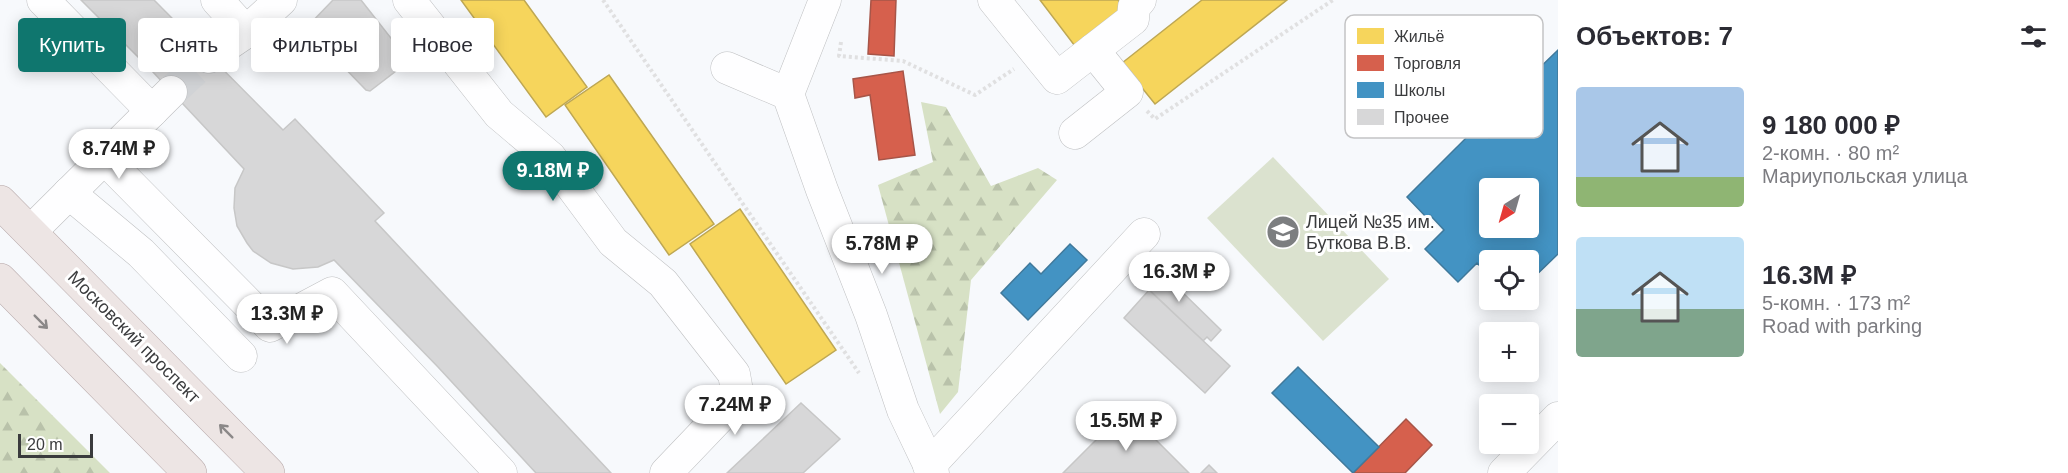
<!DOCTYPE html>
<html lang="ru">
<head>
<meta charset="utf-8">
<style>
	body { margin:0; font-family:Helvetica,sans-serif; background:#f2f2f3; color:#2b2b33; height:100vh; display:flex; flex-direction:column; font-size:22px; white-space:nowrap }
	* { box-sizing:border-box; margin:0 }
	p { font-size:20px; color:#7c7c81 }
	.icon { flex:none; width:33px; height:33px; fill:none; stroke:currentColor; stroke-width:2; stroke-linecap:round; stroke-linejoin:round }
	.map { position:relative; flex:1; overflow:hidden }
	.side { display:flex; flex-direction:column; background:#fff; width:510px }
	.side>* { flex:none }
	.top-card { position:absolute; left:18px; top:18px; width:570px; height:54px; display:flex; gap:12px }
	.needle { width:39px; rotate:217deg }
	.controls { position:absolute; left:1479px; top:178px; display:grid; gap:12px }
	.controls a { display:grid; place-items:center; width:60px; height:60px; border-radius:6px; background:#fff; box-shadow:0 3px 15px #0003; font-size:30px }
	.scale { position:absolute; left:18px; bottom:15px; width:75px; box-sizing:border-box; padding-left:6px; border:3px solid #3a3b3d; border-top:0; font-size:16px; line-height:21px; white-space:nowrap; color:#3a3b3d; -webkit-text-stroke:4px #fff; paint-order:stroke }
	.price { position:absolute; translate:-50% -51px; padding:0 14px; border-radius:21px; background:#fff; color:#222; font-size:20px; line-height:39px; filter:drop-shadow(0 2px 3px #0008) }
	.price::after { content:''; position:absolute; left:50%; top:36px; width:18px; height:14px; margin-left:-9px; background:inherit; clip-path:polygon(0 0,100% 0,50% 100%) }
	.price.selected { background:#0f766e; color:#fff }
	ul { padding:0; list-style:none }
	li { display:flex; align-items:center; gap:18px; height:150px; padding:0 18px }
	li span { display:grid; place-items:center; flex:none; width:168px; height:120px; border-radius:6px; color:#555 }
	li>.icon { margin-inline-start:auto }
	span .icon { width:72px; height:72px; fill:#fffc; stroke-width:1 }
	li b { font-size:26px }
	h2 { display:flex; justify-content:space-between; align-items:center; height:72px; padding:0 18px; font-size:26px }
	.tag { padding:0 21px; border-radius:6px; background:#fff; box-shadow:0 3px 15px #0003; font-size:21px; line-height:54px }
	.tag.selected { background:#0f766e; color:#fff }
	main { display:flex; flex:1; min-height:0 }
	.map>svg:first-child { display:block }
</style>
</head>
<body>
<main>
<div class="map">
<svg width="1558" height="473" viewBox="0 0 1558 473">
	<defs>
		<pattern id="forest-firs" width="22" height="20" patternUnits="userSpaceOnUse" patternTransform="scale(1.5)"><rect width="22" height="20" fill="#d7e1c5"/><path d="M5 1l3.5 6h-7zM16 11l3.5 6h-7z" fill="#b9c2aa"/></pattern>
	</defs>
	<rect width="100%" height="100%" fill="#f7f9fc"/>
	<g fill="url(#forest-firs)">
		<path d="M921 102 946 107 991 186 1038 168 1057 180 971 280 958 392 940 414 878 185 933 162Z"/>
		<path d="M0 363 110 473H0Z"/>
	</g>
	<path fill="#dbe2cf" d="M1273 157 1389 279 1323 341 1207 218Z"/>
	<g fill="#f6d55c" stroke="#bea753" stroke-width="1.5">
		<path d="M461 0H524L587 87 546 117Z"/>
		<path d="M1040 0H1118L1131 16 1081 54Z"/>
		<path d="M1202 0H1287L1155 104 1122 63Z"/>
		<path d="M609 75 714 224 669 255 565 105Z"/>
		<path d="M740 209 836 350 786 384 690 244Z"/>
	</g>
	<g fill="#d6604d" stroke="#a75548" stroke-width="1.5">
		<path d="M871 0H896L894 56 868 54Z"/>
		<path d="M903 71 915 155 879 160 870 95 855 98 853 79Z"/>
		<path d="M1406 419 1432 445 1405 473H1353Z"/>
	</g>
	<g fill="#4393c3" stroke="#40799b" stroke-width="1.5" fill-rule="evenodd">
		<path d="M1558 50V254L1528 283V261H1490V276L1477 263 1458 282 1425 249 1444 230 1430 215 1427 218 1407 197 1478 126 1489 138 1538 90 1528 79ZM1490 189H1528V228H1490Z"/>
		<path d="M1070 244 1087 260 1028 320 1001 293 1030 263 1041 274Z"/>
		<path d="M1298 367 1379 447 1353 473 1272 393Z"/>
	</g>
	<g fill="#d7d7d8" stroke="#c7c7c7" stroke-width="1.5">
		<path d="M81 0H154L283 130 295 119 384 213 375 221 611 473H536L438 367 334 260 318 267 293 269 271 263 253 251 247 243 237 226 234 208 235 188 244 169 152 71Z"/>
		<path d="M333 0H361L409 61 370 91 366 90 306 28Z"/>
		<path d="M1158 262 1168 272 1165 275 1171 281 1174 278 1183 286 1180 290 1221 330 1211 341 1207 337 1203 341 1140 281Z"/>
		<path d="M1149 290 1230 366 1205 393 1124 318Z"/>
		<path d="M801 403 840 439 803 473H727Z"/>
		<path d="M1126 410 1189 473H1063Z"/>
		<path d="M1209 465 1217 473H1201Z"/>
	</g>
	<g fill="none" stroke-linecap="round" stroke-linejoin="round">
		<path stroke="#d1d3d6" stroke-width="32" stroke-dasharray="32 16" stroke-linecap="butt" d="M171 92 209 57"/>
		<defs>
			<g id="minor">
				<path d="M43 0 152 111"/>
				<path d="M217 0 246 32"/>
				<path d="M409 0 499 114 550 157 613 242 663 283 734 374 737 391 729 407 666 473"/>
				<path d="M825 0 788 94 822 190 871 315 903 410 933 473"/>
				<path d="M994 0 1057 78 1133 19 1134 7 1140 0"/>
				<path d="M209 57 246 32 281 0"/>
				<path d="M727 68 788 94"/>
				<path d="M1075 133 1127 92 1093 50"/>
				<path d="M105 159 270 326 332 293 501 473"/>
				<path d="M69 193 141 253 241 356"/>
				<path d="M30 232 171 92"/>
				<path d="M929 466 1144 234"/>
				<path d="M1504 473 1558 418"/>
			</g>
			<g id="major">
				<path d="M0 202 268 473"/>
				<path d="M0 280 190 473"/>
			</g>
		</defs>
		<use href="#minor" stroke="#bfc0c2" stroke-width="33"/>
		<use href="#major" stroke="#b8aaab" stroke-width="34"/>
		<g stroke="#e0e0e1" stroke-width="4" stroke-dasharray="3 3" stroke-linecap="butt">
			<path d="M603 0 859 373"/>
			<path d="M841 42 839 56 903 61 975 95 1014 69"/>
			<path d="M1147 111 1155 119 1333 0"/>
		</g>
		<use href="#minor" stroke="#fefeff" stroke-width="32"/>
		<use href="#major" stroke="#ede5e4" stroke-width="33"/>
	</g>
	<defs><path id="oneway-shaft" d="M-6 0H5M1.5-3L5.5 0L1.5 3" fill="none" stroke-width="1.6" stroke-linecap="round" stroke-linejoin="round" transform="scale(1.5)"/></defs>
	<g stroke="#8b8888">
		<use href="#oneway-shaft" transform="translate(41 322) rotate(45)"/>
		<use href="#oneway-shaft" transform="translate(226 431) rotate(-135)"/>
	</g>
	<defs>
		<symbol id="school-disc" viewBox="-11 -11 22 22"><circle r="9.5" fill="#7c7e80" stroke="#fff"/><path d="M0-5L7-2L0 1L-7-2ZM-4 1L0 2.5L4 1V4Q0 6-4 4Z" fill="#fff"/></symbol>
	</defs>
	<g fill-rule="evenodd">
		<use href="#school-disc" x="1264" y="213" width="38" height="38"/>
	</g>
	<g text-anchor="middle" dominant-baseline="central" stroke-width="6" stroke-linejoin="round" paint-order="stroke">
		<g font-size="18" fill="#3a3b3d" stroke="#fff" text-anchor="start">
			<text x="1306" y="222">Лицей №35 им.<tspan x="1306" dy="21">Буткова В.В.</tspan></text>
		</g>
		<g font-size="18" fill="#3a3b3d" stroke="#fff">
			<text transform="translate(134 337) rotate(45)">Московский проспект</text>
		</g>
	</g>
	<rect x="1345" y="15" width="198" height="123" rx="9" fill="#fff" stroke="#c4c4c5" stroke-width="1.5"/>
	<rect x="1357" y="28" width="27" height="16" fill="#f6d55c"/>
	<rect x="1357" y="55" width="27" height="16" fill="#d6604d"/>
	<rect x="1357" y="82" width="27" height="16" fill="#4393c3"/>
	<rect x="1357" y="109" width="27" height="16" fill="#d7d7d8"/>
	<g font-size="16" fill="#3a3b3d">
		<text x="1394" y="42">Жильё</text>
		<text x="1394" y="69">Торговля</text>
		<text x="1394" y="96">Школы</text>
		<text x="1394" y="123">Прочее</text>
	</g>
</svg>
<div class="controls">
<a><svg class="needle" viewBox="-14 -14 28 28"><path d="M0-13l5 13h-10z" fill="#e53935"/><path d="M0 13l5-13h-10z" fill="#7c7c81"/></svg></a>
<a><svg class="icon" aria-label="locate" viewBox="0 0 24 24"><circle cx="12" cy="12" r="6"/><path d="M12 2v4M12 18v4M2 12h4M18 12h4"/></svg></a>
<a>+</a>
<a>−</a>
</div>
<div class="scale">20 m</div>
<b class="price" style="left:119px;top:180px">8.74M ₽</b>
<b class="price selected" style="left:553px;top:202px">9.18M ₽</b>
<b class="price" style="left:882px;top:275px">5.78M ₽</b>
<b class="price" style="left:1179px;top:303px">16.3M ₽</b>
<b class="price" style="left:287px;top:345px">13.3M ₽</b>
<b class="price" style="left:735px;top:436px">7.24M ₽</b>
<b class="price" style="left:1126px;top:452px">15.5M ₽</b>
<div class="top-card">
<a class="tag selected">Купить</a>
<a class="tag">Снять</a>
<a class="tag">Фильтры</a>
<a class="tag">Новое</a>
</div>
</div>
<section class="side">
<h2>Объектов: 7<svg class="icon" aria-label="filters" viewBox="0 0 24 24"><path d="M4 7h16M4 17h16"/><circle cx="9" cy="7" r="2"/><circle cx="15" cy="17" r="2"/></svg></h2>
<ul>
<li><span style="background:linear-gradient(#a9c7e8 75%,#8fb573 0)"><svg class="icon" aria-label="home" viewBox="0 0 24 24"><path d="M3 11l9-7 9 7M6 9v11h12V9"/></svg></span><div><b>9 180 000 ₽</b><p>2-комн. · 80 m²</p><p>Мариупольская улица</p></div></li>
<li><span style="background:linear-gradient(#bfe0f5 60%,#7fa58c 0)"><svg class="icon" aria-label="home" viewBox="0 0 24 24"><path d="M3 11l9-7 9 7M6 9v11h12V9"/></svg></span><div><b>16.3M ₽</b><p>5-комн. · 173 m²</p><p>Road with parking</p></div></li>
</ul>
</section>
</main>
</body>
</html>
